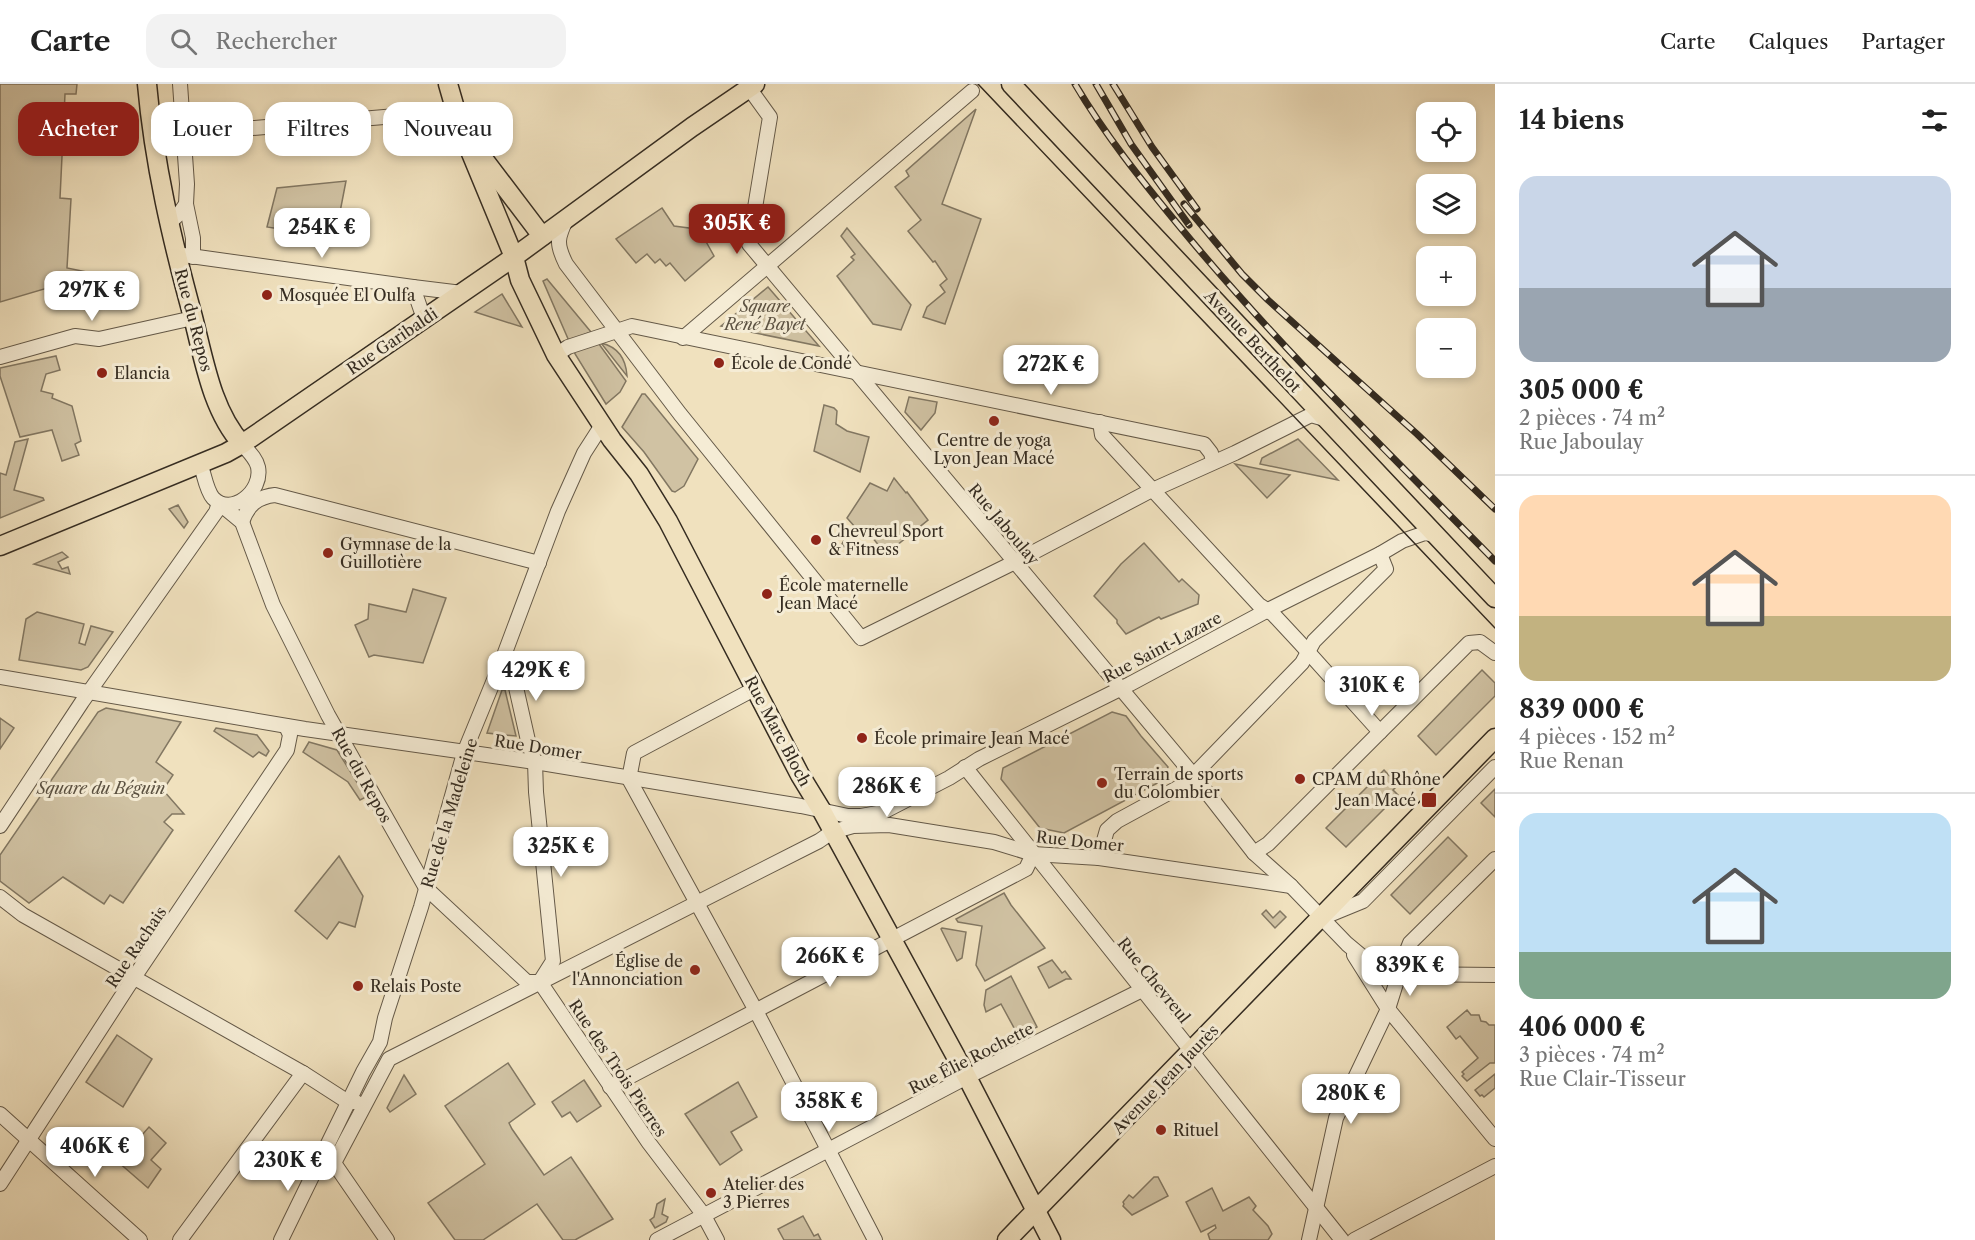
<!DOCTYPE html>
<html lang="fr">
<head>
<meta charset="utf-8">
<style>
	body { margin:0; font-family:"Libre Caslon Text",serif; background:#f2f2f2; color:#222; height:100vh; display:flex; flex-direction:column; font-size:22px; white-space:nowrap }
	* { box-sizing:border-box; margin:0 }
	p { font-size:20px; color:#767676 }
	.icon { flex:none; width:33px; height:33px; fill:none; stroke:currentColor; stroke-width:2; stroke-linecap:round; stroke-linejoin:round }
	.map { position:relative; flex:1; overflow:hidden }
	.details { display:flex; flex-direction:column; background:#fff; width:480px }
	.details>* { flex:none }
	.banner { position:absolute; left:18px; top:18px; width:570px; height:54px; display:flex; gap:12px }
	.controls { position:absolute; left:1416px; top:18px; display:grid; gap:12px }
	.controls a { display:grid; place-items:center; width:60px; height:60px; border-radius:12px; background:#fff; box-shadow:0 3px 9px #0003; font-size:30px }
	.price { position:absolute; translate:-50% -51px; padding:0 14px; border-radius:12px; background:#fff; color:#222; font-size:20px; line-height:39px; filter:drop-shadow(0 2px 3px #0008) }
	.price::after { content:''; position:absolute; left:50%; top:36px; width:18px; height:14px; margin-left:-9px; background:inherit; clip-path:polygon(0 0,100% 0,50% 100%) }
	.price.selected { background:#8f2418; color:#fff }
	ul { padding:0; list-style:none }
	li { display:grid; align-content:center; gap:12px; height:318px; padding:0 24px }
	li+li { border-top:2px solid #e0e0e0 }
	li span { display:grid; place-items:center; height:186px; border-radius:18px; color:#555 }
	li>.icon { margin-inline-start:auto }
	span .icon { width:108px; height:108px; fill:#fffc; stroke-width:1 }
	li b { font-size:26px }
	h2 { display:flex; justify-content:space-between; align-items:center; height:72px; padding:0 24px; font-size:26px }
	.chip { padding:0 21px; border-radius:18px; background:#fff; box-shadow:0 3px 9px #0003; font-size:21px; line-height:54px }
	.chip.selected { background:#8f2418; color:#fff }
	header { display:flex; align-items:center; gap:36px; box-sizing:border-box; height:84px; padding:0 30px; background:#fff; border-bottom:2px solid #e0e0e0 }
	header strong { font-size:28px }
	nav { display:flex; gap:33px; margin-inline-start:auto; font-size:21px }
	.search { width:420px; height:54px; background:#f2f2f2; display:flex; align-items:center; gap:15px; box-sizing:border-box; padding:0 21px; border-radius:18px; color:#767676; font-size:22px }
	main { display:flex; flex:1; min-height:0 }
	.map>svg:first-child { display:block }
</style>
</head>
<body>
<header>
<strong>Carte</strong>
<div class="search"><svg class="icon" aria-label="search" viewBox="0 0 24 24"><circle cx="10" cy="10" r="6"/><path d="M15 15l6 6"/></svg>Rechercher</div>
<nav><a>Carte</a><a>Calques</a><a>Partager</a></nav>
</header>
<main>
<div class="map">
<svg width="1495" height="1156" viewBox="0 0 1495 1156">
	<rect width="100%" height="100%" fill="#f0e1be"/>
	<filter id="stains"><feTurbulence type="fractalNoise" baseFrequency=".00333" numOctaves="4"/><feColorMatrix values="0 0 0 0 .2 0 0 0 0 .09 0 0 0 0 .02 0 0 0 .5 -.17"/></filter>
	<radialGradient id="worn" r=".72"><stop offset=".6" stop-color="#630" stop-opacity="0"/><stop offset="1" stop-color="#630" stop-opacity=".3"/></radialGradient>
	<g fill="#d0c2a3" stroke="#827762" stroke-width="1.5">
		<path d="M0 0H77L76 10H65L60 114 71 115 67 184 87 188 85 193 0 218Z"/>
		<path d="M976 25 942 120 981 135 945 240 923 233 927 223 945 208 940 201 947 195 935 177 933 178 908 147 921 136 895 103 909 92 906 87Z"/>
		<path d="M346 97 335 154 267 143 277 104Z"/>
		<path d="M662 124 674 142 689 144 696 151 704 154 714 172 685 197 670 179 666 182 660 175 655 179 647 170 636 179 616 155Z"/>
		<path d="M847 144 911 221 901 246 873 240 837 192 854 176 851 173 855 170 841 152Z"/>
		<path d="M547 195 591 248 569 257 543 197Z"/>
		<path d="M768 203 819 262 721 242Z"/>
		<path d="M502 210 522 243 475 228Z"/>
		<path d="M596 256 626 297 620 308 606 320 572 265Z"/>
		<path d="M601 259C618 263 626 275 627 292Z"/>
		<path d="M56 272 60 286 46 290 41 307 53 310 52 314 72 322 81 357 75 360 79 371 62 377 52 346 20 353 0 292V284Z"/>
		<path d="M642 310H645L698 375 684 402 675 408 672 407 644 368 622 343Z"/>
		<path d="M909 313 937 318 935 329 921 346 905 328Z"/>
		<path d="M824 321 834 324 837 327 836 340 847 347 869 353 860 388 814 367Z"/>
		<path d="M28 355 14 406 43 414 44 416 0 434V389L6 391 15 358Z"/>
		<path d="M1298 355 1303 360 1338 396 1260 380 1262 374Z"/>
		<path d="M1235 380 1290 391 1267 414Z"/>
		<path d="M894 394 906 409 907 408 928 436 886 470 866 446 844 463 842 460 848 449 855 443 847 434 870 399 887 407Z"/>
		<path d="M178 421 188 438 184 444 169 425Z"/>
		<path d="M1144 459 1179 498 1182 495 1199 511 1198 520 1161 535 1159 533 1126 550 1117 539V536L1094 512 1121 480Z"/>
		<path d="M62 468 68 473 58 478 62 485 68 483 70 490 34 480Z"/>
		<path d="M413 505 446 514 423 579 374 571 369 573 355 541 368 535 369 520 406 528Z"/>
		<path d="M37 528 84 540 79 559 85 561 91 542 113 548 88 583 81 586 19 576 26 535Z"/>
		<path d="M1482 586 1495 599V612L1436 671 1418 652Z"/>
		<path d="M502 606H505L516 652 487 649Z"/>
		<path d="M106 624 181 638 156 678 173 691 163 706 184 730H172L164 738 173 746 123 819 110 811 104 820 63 793 29 819 0 797V771L98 628Z"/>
		<path d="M1112 628 1126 632 1141 652 1168 683 1165 695 1064 749 1040 744 1001 695 1003 684Z"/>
		<path d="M0 634 14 644 0 665Z"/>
		<path d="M216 644 257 651 269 667 266 672 259 668 253 673 214 647Z"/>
		<path d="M309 658 337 666 366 713 360 716 348 698 303 668Z"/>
		<path d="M1384 686 1398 701 1393 706 1398 711 1346 763 1326 744Z"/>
		<path d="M1495 705V733L1481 719Z"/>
		<path d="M1448 753 1467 772 1410 830 1391 811Z"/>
		<path d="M339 772 363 812 355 843 339 838 327 855 295 827Z"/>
		<path d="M1004 809 1011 821 1045 864 985 897 976 881 982 842 958 838 956 835Z"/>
		<path d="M1266 826 1273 834 1280 827 1286 833 1275 844 1262 830Z"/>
		<path d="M942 844 966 848 962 874 957 877 941 845Z"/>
		<path d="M1052 876 1062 889 1065 887 1071 895H1066L1049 904 1038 883Z"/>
		<path d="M1011 892 1037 943 1019 953 1001 920 986 928 984 921 986 906Z"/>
		<path d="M1467 926 1471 931H1479L1481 937 1486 938 1489 941H1495V979H1490L1467 997 1462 992 1464 990 1462 988 1478 974 1460 952 1456 955 1447 943Z"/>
		<path d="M117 951 152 975 123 1023 86 998Z"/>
		<path d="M508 979 535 1020 509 1039 512 1045 544 1091 571 1073 613 1135 575 1156H563L537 1120 483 1156H455L428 1119 485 1080 445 1022Z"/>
		<path d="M1495 990V1004L1484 1013 1482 1011 1480 1012 1475 1006Z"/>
		<path d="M404 991 416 1010 390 1028 387 1024Z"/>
		<path d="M584 996 601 1022 577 1038 570 1028 562 1033 552 1018Z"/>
		<path d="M738 998 757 1033 731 1048 742 1066 720 1081 685 1030Z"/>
		<path d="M149 1043 166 1059 151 1076 161 1085 148 1104 101 1063 109 1050 115 1055 120 1047 134 1060Z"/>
		<path d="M1154 1093H1158L1168 1112 1132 1131 1123 1122 1124 1120 1123 1118 1129 1111 1133 1114Z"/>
		<path d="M1212 1104 1223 1127 1249 1113 1256 1122 1253 1126 1268 1142 1272 1150 1268 1156H1210L1208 1150 1216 1144 1215 1141 1201 1148 1186 1118Z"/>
		<path d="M665 1115 662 1130 668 1133 666 1138 655 1144 650 1136 654 1133 657 1120Z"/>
		<path d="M803 1132 814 1152 818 1150 821 1156H784L778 1145Z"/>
	</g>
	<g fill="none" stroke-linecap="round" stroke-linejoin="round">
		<defs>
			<g id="minor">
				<path d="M749 4 770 33 749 160 1194 692 1254 769 1291 802 1347 860 1371 880 1400 890 1495 891"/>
				<path d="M182 50 455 27"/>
				<path d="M186 120 193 154V173"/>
				<path d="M567 134C557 154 556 160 566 180L680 330 861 554 1015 478 1148 408 1235 369 1311 331 1328 336"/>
				<path d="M169 139 179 130 186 120 187 100 180 0"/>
				<path d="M176 170 413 203 424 235"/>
				<path d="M413 203 462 209"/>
				<path d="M683 254 972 7"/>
				<path d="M556 271 568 263 632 242 1204 360 1211 369 1213 377"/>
				<path d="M0 273 75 252 99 255 193 234"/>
				<path d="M1100 338 1102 351 1259 521 1273 530 1300 559 1380 648"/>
				<path d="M200 379C204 389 206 406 213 414 231 433 263 408 258 383 256 374 248 367 242 360"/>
				<path d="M242 438C248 421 257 413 275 411L539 479"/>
				<path d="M503 574 513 590 529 661 535 678 536 708 553 877 541 896"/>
				<path d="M0 593 305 645 535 678 801 722 848 732H861L883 728 949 694 979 675 1130 600 1268 526 1380 470 1402 457 1425 449 1436 451"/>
				<path d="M756 604 634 669 629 695 755 925 875 1156"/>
				<path d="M965 683 1342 1156"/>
				<path d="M0 742 82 618 216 428 219 419 242 438 273 521 328 631 426 804 527 898H540"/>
				<path d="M1254 769 1268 760 1469 559 1480 558 1495 569"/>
				<path d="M1099 774 1107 746 1117 737 1185 700 1302 579 1314 557 1386 485 1380 470"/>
				<path d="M0 813 23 831 303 989 348 1018H356"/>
				<path d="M1324 833 1363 817 1495 683"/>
				<path d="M1354 871 1388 925 1495 1055"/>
				<path d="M540 898 649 1059 703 1130 717 1156"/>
				<path d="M610 1003 1026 785 1033 770"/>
				<path d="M0 1030 140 1156"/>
				<path d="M328 1076 334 1079 387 1156"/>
				<path d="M334 1079 389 975 819 757 832 748 853 742 889 741 994 758 1033 770 1099 774 1291 802"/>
				<path d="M0 1100 127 904 287 666 290 651 286 642"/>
				<path d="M180 1156 303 989"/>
				<path d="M281 1156 363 988 380 958 385 934 421 823 464 669 503 574 558 427 584 369 602 341"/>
				<path d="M657 1156 967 993 1142 906"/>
				<path d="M1309 1156 1336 1034 1388 925 1404 874 1410 859 1495 775"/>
				<path d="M1354 1156 1495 1082"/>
			</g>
			<g id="major">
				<path d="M147 0C154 80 172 156 193 233 204 276 212 327 242 360"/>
				<path d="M448 0 461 45 514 173 520 196 556 271 612 356 639 390 668 437 800 691 822 727 967 993 1051 1156"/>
				<path d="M1011 0 1495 514"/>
				<path d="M476 65 542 152"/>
				<path d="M0 462 226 369 242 360 514 173 692 43 755 0"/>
				<path d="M1007 1156 1495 654"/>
			</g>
		</defs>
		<use href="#minor" stroke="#645948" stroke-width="16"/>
		<use href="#major" stroke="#352c21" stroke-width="21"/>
		<use href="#minor" stroke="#f5ecd5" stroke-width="14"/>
		<use href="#major" stroke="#f0e1be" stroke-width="18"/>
		<path stroke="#352c21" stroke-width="1.5" d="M978 0 1495 544"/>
		<defs>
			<g id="rail">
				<path d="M1075 0C1105 51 1142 97 1180 143 1277 261 1388 368 1495 477"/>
				<path d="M1096 0 1131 60 1189 141"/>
				<path d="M1113 0 1152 63 1197 125"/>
				<path d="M1184 120 1242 190 1268 216 1417 350 1495 425"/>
			</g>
		</defs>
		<use href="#rail" stroke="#352c21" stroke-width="7"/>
		<use href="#rail" stroke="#f5ecd5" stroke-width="4.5" stroke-dasharray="14" stroke-linecap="butt"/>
	</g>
	<g fill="#8f2418" stroke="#f5ecd5" stroke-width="2">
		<circle cx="267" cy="211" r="6"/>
		<circle cx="719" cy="279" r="6"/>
		<circle cx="102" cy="289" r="6"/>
		<circle cx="994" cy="337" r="6"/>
		<circle cx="816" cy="456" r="6"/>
		<circle cx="328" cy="469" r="6"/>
		<circle cx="767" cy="510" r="6"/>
		<circle cx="862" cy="654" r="6"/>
		<circle cx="1300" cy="695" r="6"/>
		<circle cx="1102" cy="699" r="6"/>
		<rect x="1421" y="708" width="16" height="16" rx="3"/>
		<circle cx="695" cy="886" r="6"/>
		<circle cx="358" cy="902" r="6"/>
		<circle cx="1161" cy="1046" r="6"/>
		<circle cx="711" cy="1109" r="6"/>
	</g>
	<g text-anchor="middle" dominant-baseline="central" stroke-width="6" stroke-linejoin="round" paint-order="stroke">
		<g font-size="16" fill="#352c21" stroke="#f5ecd5" text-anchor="start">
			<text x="279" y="211">Mosquée El Oulfa</text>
			<text x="731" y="279">École de Condé</text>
			<text x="114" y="289">Elancia</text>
			<text x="994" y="356" text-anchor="middle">Centre de yoga<tspan x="994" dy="18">Lyon Jean Macé</tspan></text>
			<text x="828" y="447">Chevreul Sport<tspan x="828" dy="18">&amp; Fitness</tspan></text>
			<text x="340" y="460">Gymnase de la<tspan x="340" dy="18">Guillotière</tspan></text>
			<text x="779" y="501">École maternelle<tspan x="779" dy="18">Jean Macé</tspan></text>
			<text x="874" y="654">École primaire Jean Macé</text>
			<text x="1114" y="690">Terrain de sports<tspan x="1114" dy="18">du Colombier</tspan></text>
			<text x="1312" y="695">CPAM du Rhône</text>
			<text x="1416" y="716" text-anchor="end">Jean Macé</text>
			<text x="683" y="877" text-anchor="end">Église de<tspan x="683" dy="18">l'Annonciation</tspan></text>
			<text x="370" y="902">Relais Poste</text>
			<text x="1173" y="1046">Rituel</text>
			<text x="723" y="1100">Atelier des<tspan x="723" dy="18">3 Pierres</tspan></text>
		</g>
		<g font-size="16" font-style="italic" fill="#5c5242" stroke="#f5ecd5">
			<text x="765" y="222">Square<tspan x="765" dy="18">René Bayet</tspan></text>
			<text x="101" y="704">Square du Béguin</text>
		</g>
		<g font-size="16" fill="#352c21" stroke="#f5ecd5">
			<text transform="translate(194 236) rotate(75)">Rue du Repos</text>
			<text transform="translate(392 257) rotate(-34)">Rue Garibaldi</text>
			<text transform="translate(1253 257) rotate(47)">Avenue Berthelot</text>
			<text transform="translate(1004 440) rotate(50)">Rue Jaboulay</text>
			<text transform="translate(1162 563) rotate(-28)">Rue Saint-Lazare</text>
			<text transform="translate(778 647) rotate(62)">Rue Marc Bloch</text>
			<text transform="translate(538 663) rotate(9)">Rue Domer</text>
			<text transform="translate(362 691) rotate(61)">Rue du Repos</text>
			<text transform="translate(449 729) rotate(-73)">Rue de la Madeleine</text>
			<text transform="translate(1080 757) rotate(6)">Rue Domer</text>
			<text transform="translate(136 863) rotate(-56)">Rue Rachais</text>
			<text transform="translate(1154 896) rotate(51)">Rue Chevreul</text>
			<text transform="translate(971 974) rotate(-27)">Rue Élie Rochette</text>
			<text transform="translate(618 984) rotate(56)">Rue des Trois Pierres</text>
			<text transform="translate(1165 995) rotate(-46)">Avenue Jean Jaurès</text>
		</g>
	</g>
	<rect width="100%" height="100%" filter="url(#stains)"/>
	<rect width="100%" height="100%" fill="url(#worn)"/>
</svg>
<div class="controls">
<a><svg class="icon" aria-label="locate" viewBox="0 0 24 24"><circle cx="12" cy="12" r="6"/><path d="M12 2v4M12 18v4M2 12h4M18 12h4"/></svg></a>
<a><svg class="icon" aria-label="layers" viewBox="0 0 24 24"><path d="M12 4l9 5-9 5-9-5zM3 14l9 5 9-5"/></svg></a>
<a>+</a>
<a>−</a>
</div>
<b class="price selected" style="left:737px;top:171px">305K €</b>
<b class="price" style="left:322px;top:175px">254K €</b>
<b class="price" style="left:92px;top:238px">297K €</b>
<b class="price" style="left:1051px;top:312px">272K €</b>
<b class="price" style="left:536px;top:618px">429K €</b>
<b class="price" style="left:1372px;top:633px">310K €</b>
<b class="price" style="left:887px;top:734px">286K €</b>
<b class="price" style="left:561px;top:794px">325K €</b>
<b class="price" style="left:830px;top:904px">266K €</b>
<b class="price" style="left:1410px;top:913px">839K €</b>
<b class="price" style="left:1351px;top:1041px">280K €</b>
<b class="price" style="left:829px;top:1049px">358K €</b>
<b class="price" style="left:95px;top:1094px">406K €</b>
<b class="price" style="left:288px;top:1108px">230K €</b>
<div class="banner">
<a class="chip selected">Acheter</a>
<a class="chip">Louer</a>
<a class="chip">Filtres</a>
<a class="chip">Nouveau</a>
</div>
</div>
<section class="details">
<h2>14 biens<svg class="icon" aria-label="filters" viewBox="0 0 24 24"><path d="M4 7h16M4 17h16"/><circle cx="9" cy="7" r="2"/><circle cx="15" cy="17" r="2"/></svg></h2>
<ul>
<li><span style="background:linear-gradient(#c9d6e8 60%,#9aa5b1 0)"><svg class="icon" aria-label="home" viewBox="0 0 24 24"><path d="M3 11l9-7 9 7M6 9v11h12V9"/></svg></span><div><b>305 000 €</b><p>2 pièces · 74 m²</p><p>Rue Jaboulay</p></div></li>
<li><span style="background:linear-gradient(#ffd9b3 65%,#c2b280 0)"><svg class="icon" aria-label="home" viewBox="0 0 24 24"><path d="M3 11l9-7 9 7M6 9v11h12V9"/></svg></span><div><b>839 000 €</b><p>4 pièces · 152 m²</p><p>Rue Renan</p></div></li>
<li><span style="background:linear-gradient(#bfe0f5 75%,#7fa58c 0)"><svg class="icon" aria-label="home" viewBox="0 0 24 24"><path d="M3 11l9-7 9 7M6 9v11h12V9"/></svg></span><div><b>406 000 €</b><p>3 pièces · 74 m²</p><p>Rue Clair-Tisseur</p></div></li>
</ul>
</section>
</main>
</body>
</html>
